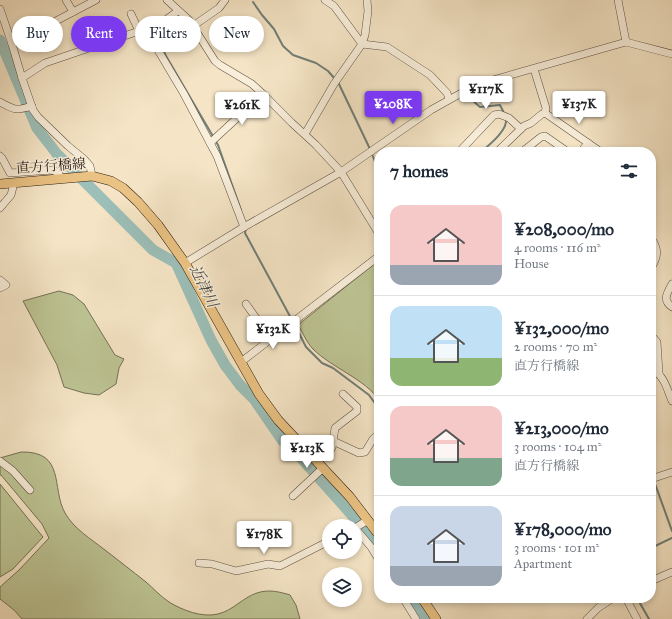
<!DOCTYPE html>
<html lang="en">
<head>
<meta charset="utf-8">
<style>
	body { margin:0; font-family:"IM FELL Great Primer","Noto Serif JP",serif; background:#f6f6f7; color:#1f2937; height:100vh; display:flex; flex-direction:column; font-size:15px; white-space:nowrap }
	* { box-sizing:border-box; margin:0 }
	p { font-size:13px; color:#747a83 }
	.icon { flex:none; width:22px; height:22px; fill:none; stroke:currentColor; stroke-width:2; stroke-linecap:round; stroke-linejoin:round }
	.map { position:relative; flex:1; overflow:hidden }
	.panel { position:absolute; left:374px; top:147px; width:282px; height:456px; display:flex; flex-direction:column; background:#fff; border-radius:16px; box-shadow:0 2px 6px #0003 }
	.panel>* { flex:none }
	.top-card { position:absolute; left:12px; top:16px; width:302px; height:36px; display:flex; gap:8px }
	.controls { position:absolute; left:322px; top:519px; display:grid; gap:8px }
	.controls a { display:grid; place-items:center; width:40px; height:40px; border-radius:50%; background:#fff; box-shadow:0 2px 6px #0003; font-size:20px }
	.price { position:absolute; translate:-50% -34px; padding:0 9px; border-radius:4px; background:#fff; color:#222; font-size:13px; line-height:26px; filter:drop-shadow(0 1px 2px #0008) }
	.price::after { content:''; position:absolute; left:50%; top:24px; width:12px; height:9px; margin-left:-6px; background:inherit; clip-path:polygon(0 0,100% 0,50% 100%) }
	.price.active { background:#7c3aed; color:#fff }
	ul { padding:0; list-style:none }
	li { display:flex; align-items:center; gap:12px; height:100px; padding:0 16px }
	li+li { border-top:1px solid #e0e1e3 }
	li span { display:grid; place-items:center; flex:none; width:112px; height:80px; border-radius:12px; color:#555 }
	li>.icon { margin-inline-start:auto }
	span .icon { width:48px; height:48px; fill:#fffc; stroke-width:1 }
	li b { font-size:17px }
	h2 { display:flex; justify-content:space-between; align-items:center; height:48px; padding:0 16px; font-size:17px }
	.pill { padding:0 14px; border-radius:18px; background:#fff; box-shadow:0 2px 6px #0003; font-size:14px; line-height:36px }
	.pill.active { background:#7c3aed; color:#fff }
	.map>svg:first-child { display:block }
</style>
</head>
<body>
<div class="map">
<svg width="672" height="619" viewBox="0 0 672 619">
	<rect width="100%" height="100%" fill="#f5e5c6"/>
	<filter id="stains"><feTurbulence type="fractalNoise" baseFrequency=".005" numOctaves="4"/><feColorMatrix values="0 0 0 0 .2 0 0 0 0 .09 0 0 0 0 .02 0 0 0 .5 -.17"/></filter>
	<radialGradient id="worn" r=".72"><stop offset=".6" stop-color="#630" stop-opacity="0"/><stop offset="1" stop-color="#630" stop-opacity=".3"/></radialGradient>
	<g fill="#bdc494" stroke="#757155">
		<path d="M379 260V400C365 379 332 368 313 349 307 343 303 333 298 325Z"/>
		<path d="M59 291 73 295 84 304 115 355 124 359 119 368 116 384 99 395 84 393 64 387 57 365 23 301Z"/>
		<path d="M21 452C66 451 51 488 65 513 74 529 91 539 105 550 118 560 132 571 146 582 153 588 160 596 169 602 182 610 202 618 218 614 226 612 232 608 239 603 257 590 268 588 290 595L296 605 300 619H22L14 610 0 599V587L19 570 49 538 42 524 1 475H0V458Z"/>
		<path d="M0 484 43 537 13 569 0 577Z"/>
	</g>
	<g fill="none" stroke-linecap="round" stroke-linejoin="round">
		<g stroke="#707f77" stroke-width="2">
			<path d="M253 2 262 15 274 29 283 46 293 55 316 63 328 71 335 79"/>
			<path d="M155 32 166 56 218 145 241 210"/>
			<path d="M338 82 370 149 379 172"/>
			<path d="M472 100 480 107 500 105 504 113"/>
			<path d="M481 152C489 145 508 130 506 119"/>
			<path d="M246 228 245 233 292 320"/>
			<path d="M294 323 306 347 322 363 333 368 369 395 379 409"/>
			<path d="M654 481 672 531"/>
			<path d="M651 548 672 538"/>
			<path d="M637 598 649 619"/>
		</g>
		<g stroke="#9cbfb8" stroke-width="11">
			<path d="M0 40 37 128 57 154 153 250 176 263 211 340 225 365 240 385 254 399 282 440 303 460 352 515 367 534 379 551"/>
			<path d="M409 598 424 619"/>
		</g>
		<defs>
			<g id="minor">
				<path d="M66 0 73 12"/>
				<path d="M167 0 189 20 215 61 220 65 252 84 263 94 292 123 316 145 341 172 379 234"/>
				<path d="M325 0 334 6 362 44 387 47 430 75 447 93 449 99"/>
				<path d="M618 0 626 42"/>
				<path d="M0 9 12 44 22 78 33 110 38 117 68 146 84 159 90 166 92 176"/>
				<path d="M131 14 139 31"/>
				<path d="M193 26 219 8 225 0"/>
				<path d="M146 30 160 24 178 11"/>
				<path d="M12 44 96 0"/>
				<path d="M534 69 546 108 545 113"/>
				<path d="M22 78 45 63 139 31 146 30 184 94 217 156 244 227"/>
				<path d="M0 102C14 110 16 111 32 106"/>
				<path d="M545 113 601 152"/>
				<path d="M305 134 334 84 362 44 365 35 368 11 367 0"/>
				<path d="M210 143 263 94"/>
				<path d="M459 152 494 115 499 114 509 118 521 129"/>
				<path d="M497 152 524 126 531 123 542 114 545 113"/>
				<path d="M522 152 541 137 545 136 568 152"/>
				<path d="M581 152 588 143"/>
				<path d="M0 156 2 158 10 173 52 170 59 173 60 179"/>
				<path d="M0 208 11 195 14 183"/>
				<path d="M651 238C659 249 658 257 651 268"/>
				<path d="M185 263 244 227 341 172 431 110 465 91 493 80 626 42 672 54"/>
				<path d="M0 280 6 285 0 288"/>
				<path d="M672 284C667 293 662 300 672 307"/>
				<path d="M246 304 271 339"/>
				<path d="M651 335 657 342 659 373"/>
				<path d="M241 362 379 256"/>
				<path d="M651 368C664 376 666 386 672 401"/>
				<path d="M333 441 359 453 365 452 373 439 379 434"/>
				<path d="M0 461 13 471 30 490"/>
				<path d="M317 462 332 448 335 428 357 411V407L343 394"/>
				<path d="M651 479 672 472"/>
				<path d="M293 496 323 468"/>
				<path d="M355 528 371 547 379 560"/>
				<path d="M355 528 368 520"/>
				<path d="M199 563 212 564 236 571 268 564 280 566 329 541"/>
				<path d="M651 581 672 572"/>
				<path d="M403 598 416 619"/>
				<path d="M626 598 637 619"/>
				<path d="M587 619 598 608 613 598"/>
			</g>
			<g id="major">
				<path d="M0 184 92 176 111 181 123 188 138 202 158 225 185 263 259 394 278 420 350 497 379 535"/>
				<path d="M422 598 436 619"/>
			</g>
		</defs>
		<use href="#minor" stroke="#5f5042" stroke-width="8"/>
		<use href="#major" stroke="#2d1e16" stroke-width="10"/>
		<use href="#minor" stroke="#f8eeda" stroke-width="7"/>
		<use href="#major" stroke="#eac283" stroke-width="9"/>
	</g>
	<g text-anchor="middle" dominant-baseline="central" stroke-width="3" stroke-linejoin="round" paint-order="stroke">
		<g font-size="14" fill="#2d1e16" stroke="#f8eeda">
			<text transform="translate(51 166) rotate(-4)">直方行橋線</text>
		</g>
		<g font-size="15" font-style="italic" fill="#4e4e47" stroke="#f8eeda">
			<text transform="translate(204 286) rotate(64)">近津川</text>
		</g>
	</g>
	<rect width="100%" height="100%" filter="url(#stains)"/>
	<rect width="100%" height="100%" fill="url(#worn)"/>
</svg>
<div class="controls">
<a><svg class="icon" aria-label="locate" viewBox="0 0 24 24"><circle cx="12" cy="12" r="6"/><path d="M12 2v4M12 18v4M2 12h4M18 12h4"/></svg></a>
<a><svg class="icon" aria-label="layers" viewBox="0 0 24 24"><path d="M12 4l9 5-9 5-9-5zM3 14l9 5 9-5"/></svg></a>
</div>
<b class="price" style="left:486px;top:110px">¥117K</b>
<b class="price active" style="left:393px;top:125px">¥208K</b>
<b class="price" style="left:579px;top:125px">¥137K</b>
<b class="price" style="left:242px;top:126px">¥261K</b>
<b class="price" style="left:273px;top:350px">¥132K</b>
<b class="price" style="left:307px;top:469px">¥213K</b>
<b class="price" style="left:264px;top:555px">¥178K</b>
<div class="top-card">
<a class="pill">Buy</a>
<a class="pill active">Rent</a>
<a class="pill">Filters</a>
<a class="pill">New</a>
</div>
<section class="panel">
<h2>7 homes<svg class="icon" aria-label="filters" viewBox="0 0 24 24"><path d="M4 7h16M4 17h16"/><circle cx="9" cy="7" r="2"/><circle cx="15" cy="17" r="2"/></svg></h2>
<ul>
<li><span style="background:linear-gradient(#f6c9c9 75%,#9aa5b1 0)"><svg class="icon" aria-label="home" viewBox="0 0 24 24"><path d="M3 11l9-7 9 7M6 9v11h12V9"/></svg></span><div><b>¥208,000/mo</b><p>4 rooms · 116 m²</p><p>House</p></div></li>
<li><span style="background:linear-gradient(#bfe0f5 65%,#8fb573 0)"><svg class="icon" aria-label="home" viewBox="0 0 24 24"><path d="M3 11l9-7 9 7M6 9v11h12V9"/></svg></span><div><b>¥132,000/mo</b><p>2 rooms · 70 m²</p><p>直方行橋線</p></div></li>
<li><span style="background:linear-gradient(#f6c9c9 65%,#7fa58c 0)"><svg class="icon" aria-label="home" viewBox="0 0 24 24"><path d="M3 11l9-7 9 7M6 9v11h12V9"/></svg></span><div><b>¥213,000/mo</b><p>3 rooms · 104 m²</p><p>直方行橋線</p></div></li>
<li><span style="background:linear-gradient(#c9d6e8 75%,#9aa5b1 0)"><svg class="icon" aria-label="home" viewBox="0 0 24 24"><path d="M3 11l9-7 9 7M6 9v11h12V9"/></svg></span><div><b>¥178,000/mo</b><p>3 rooms · 101 m²</p><p>Apartment</p></div></li>
</ul>
</section>
</div>
</body>
</html>
